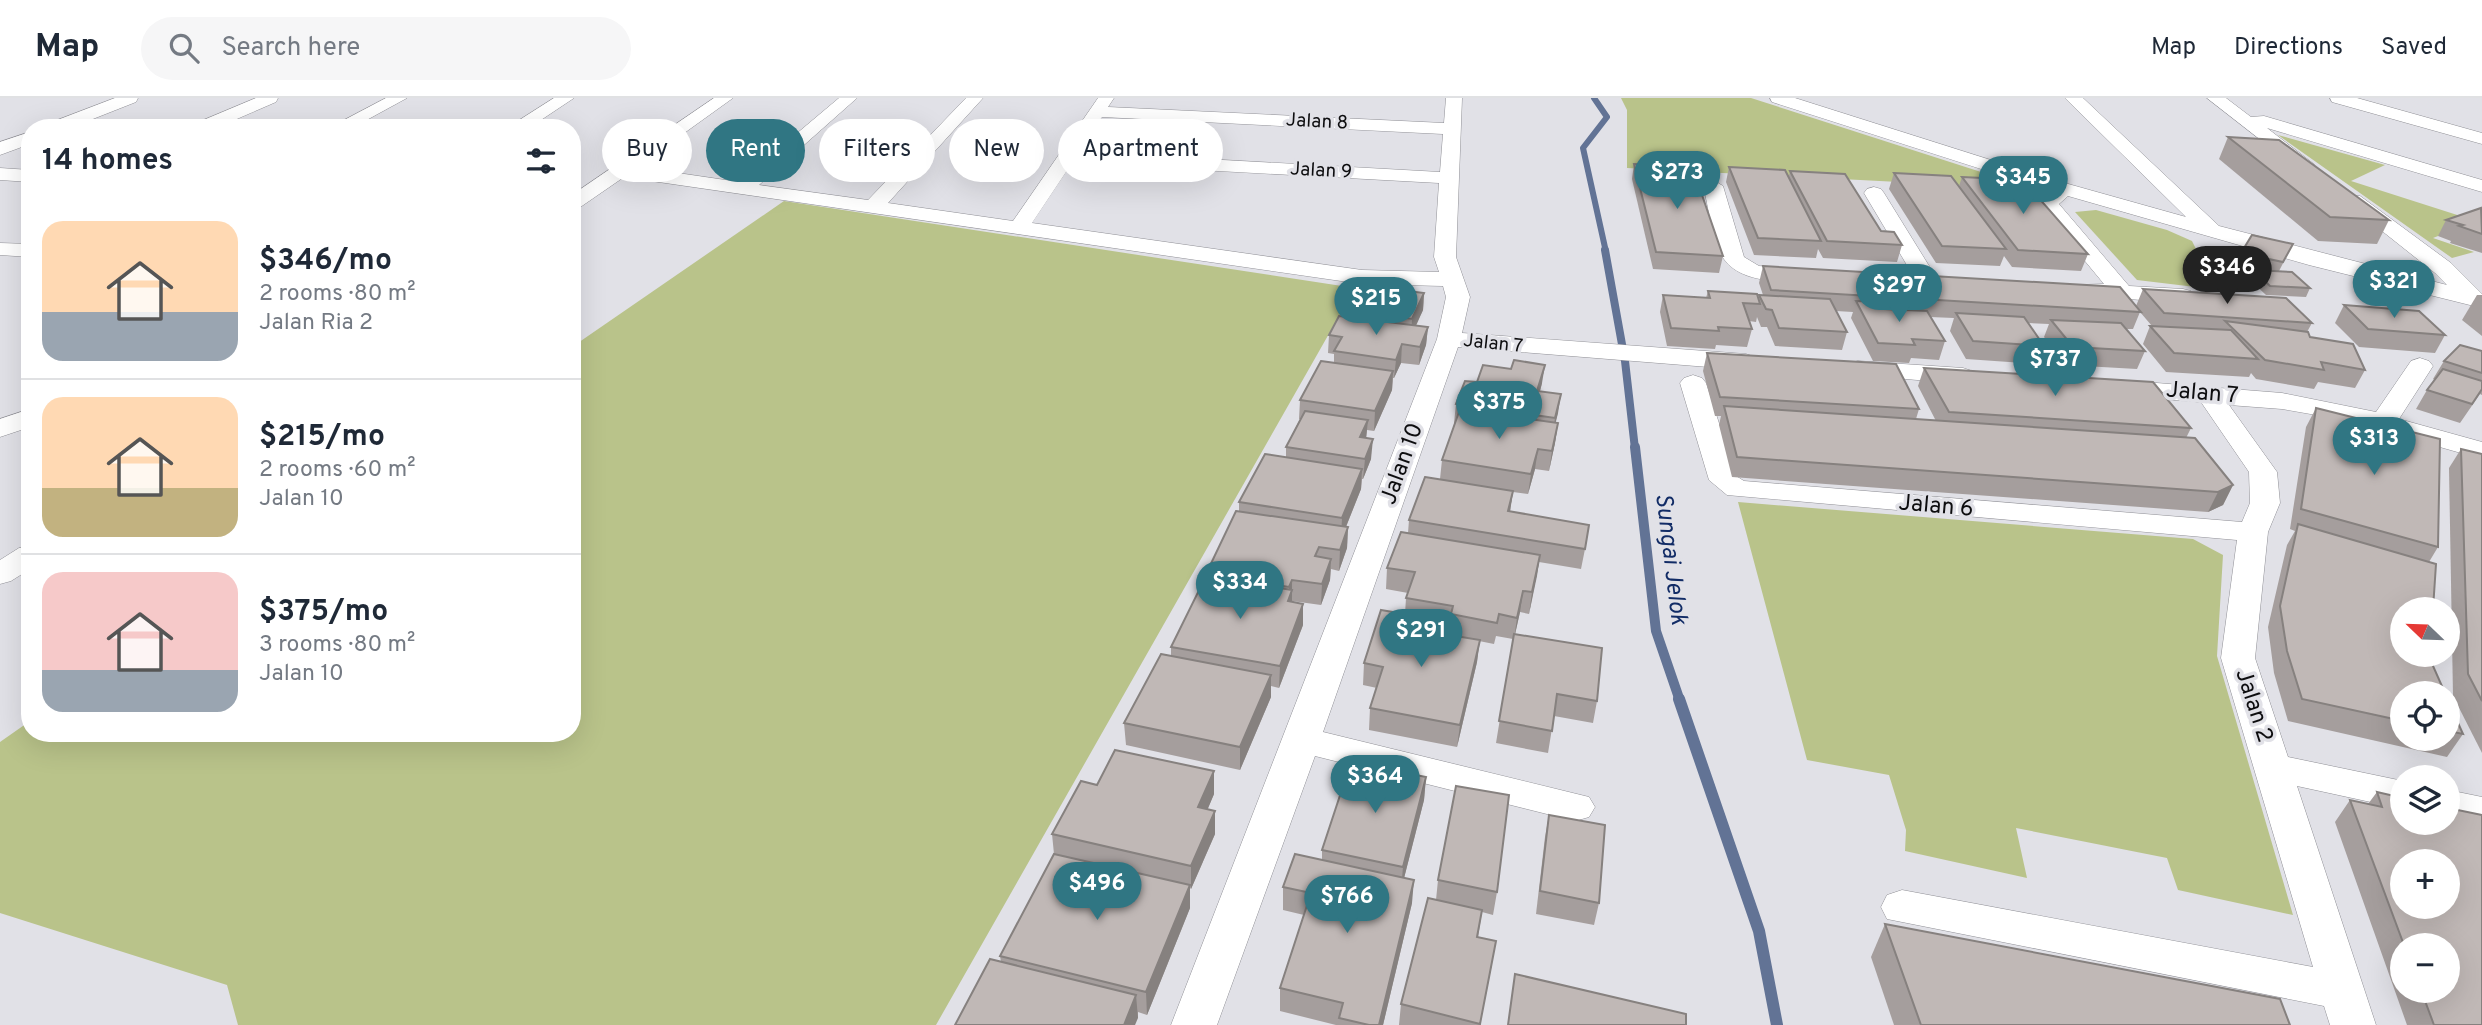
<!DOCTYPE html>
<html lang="en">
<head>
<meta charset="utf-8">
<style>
	body { margin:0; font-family:Overpass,sans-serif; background:#f6f6f7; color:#1f2937; height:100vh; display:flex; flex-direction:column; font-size:26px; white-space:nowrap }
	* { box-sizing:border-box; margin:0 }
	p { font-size:23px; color:#747a83 }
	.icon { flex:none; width:38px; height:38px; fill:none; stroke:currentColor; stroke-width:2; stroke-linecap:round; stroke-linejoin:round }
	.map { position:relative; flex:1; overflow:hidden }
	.side { position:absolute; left:21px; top:21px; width:560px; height:623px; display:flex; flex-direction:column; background:#fff; border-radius:28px; box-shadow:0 7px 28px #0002 }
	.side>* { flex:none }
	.guide { position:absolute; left:602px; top:21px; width:665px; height:63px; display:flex; gap:14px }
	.needle { width:46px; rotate:293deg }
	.tools { position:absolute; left:2390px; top:499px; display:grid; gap:14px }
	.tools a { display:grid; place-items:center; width:70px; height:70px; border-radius:50%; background:#fff; box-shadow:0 7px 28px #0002; font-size:35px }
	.price { position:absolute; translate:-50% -60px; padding:0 16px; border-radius:24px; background:#307683; color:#fff; font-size:23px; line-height:46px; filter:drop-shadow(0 2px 4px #0008) }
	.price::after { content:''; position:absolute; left:50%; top:42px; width:21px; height:16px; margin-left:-10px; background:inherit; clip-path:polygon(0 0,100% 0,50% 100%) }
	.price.current { background:#222; color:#fff }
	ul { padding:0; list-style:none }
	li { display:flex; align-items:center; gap:21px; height:175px; padding:0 21px }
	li+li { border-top:2px solid #e0e1e3 }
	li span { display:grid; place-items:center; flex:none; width:196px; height:140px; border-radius:21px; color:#555 }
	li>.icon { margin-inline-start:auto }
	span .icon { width:84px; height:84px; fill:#fffc; stroke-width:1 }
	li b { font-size:30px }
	h2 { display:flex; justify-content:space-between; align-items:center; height:84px; padding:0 21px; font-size:30px }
	.pill { padding:0 24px; border-radius:32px; background:#fff; box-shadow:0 7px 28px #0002; font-size:24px; line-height:63px }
	.pill.current { background:#307683; color:#fff }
	header { display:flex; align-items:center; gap:42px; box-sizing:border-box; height:98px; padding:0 35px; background:#fff; border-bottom:2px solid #e0e1e3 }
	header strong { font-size:33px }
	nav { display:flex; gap:38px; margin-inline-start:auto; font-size:24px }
	.search { width:490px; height:63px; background:#f6f6f7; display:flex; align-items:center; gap:18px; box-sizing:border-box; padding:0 24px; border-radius:38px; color:#747a83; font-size:26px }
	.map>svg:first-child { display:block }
</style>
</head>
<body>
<header>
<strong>Map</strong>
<div class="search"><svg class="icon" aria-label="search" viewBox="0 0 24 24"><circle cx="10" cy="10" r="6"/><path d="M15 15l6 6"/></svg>Search here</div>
<nav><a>Map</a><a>Directions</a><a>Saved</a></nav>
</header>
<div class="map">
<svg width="2482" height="927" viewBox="0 0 2482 927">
	<rect width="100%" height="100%" fill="#e1e1e7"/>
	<g fill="#b9c38a">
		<path d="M1621 0H1751L2034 91 1627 70V12Z"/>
		<path d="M2278 37 2385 67 2351 83 2476 123 2433 140 2474 154 2452 160Z"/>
		<path d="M784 103 1355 190 936 927H238L227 887 0 815V644L30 623V635H572V249Z"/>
		<path d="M2096 112 2167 132 2192 143 2212 183V191L2137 182 2075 114Z"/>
		<path d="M1738 404 2193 441 2223 457 2217 558 2293 817 2178 792 2167 760 2016 730 2027 780 1905 753 1906 732 1889 677 1807 662Z"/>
	</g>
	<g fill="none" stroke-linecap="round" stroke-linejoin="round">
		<path stroke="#627395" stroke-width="6" d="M1594 0 1607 19 1583 50 1606 154"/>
		<path stroke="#627395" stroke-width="8" d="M1605 152 1625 263 1635 351"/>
		<path stroke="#627395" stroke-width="10" d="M1635 349 1656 533 1680 603"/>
		<path stroke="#627395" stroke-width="12" d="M1679 601 1759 833 1777 927"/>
		<defs>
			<g id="minor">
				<path d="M115 0H138L136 4 70 30H44L47 26Z"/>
				<path d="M256 0H278L276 4 216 30H191L194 26Z"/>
				<path d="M386 0H407L352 30H329Z"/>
				<path d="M554 0H574L529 30H507Z"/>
				<path d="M714 0H733L637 69 739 84 839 0H857L759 87 868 102 966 0H983L888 105 1013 123 1098 0H1114L1108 9 1444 25 1446 0H1462L1456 159 1470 199 1462 235 1746 256 1755 259 1759 264 1755 269 1746 272 1458 249 1323 634 1589 699 1595 709 1589 719 1575 723 1315 658 1217 927H1171L1437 241 1446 199 1443 188 1362 186 624 79 579 110 572 112V97ZM1102 19 1443 36 1440 74 1079 54ZM1072 65 1439 85 1434 159 1439 174 1362 172 1032 125Z"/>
				<path d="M1770 0H1795L2054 82 2186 119 2065 0H2083L2219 128 2447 187 2435 175 2343 102 2346 98H2360L2451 165 2482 196V210L2309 167 2068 98 2059 106 2129 188 2183 191 2191 193 2195 198 2191 203 2183 205 2073 197 2070 192 2073 187 2104 186 2037 105 2050 93 1772 4Z"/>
				<path d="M2207 0H2226L2251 19 2264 18 2482 82V94L2267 30 2315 67 2312 71H2298Z"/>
				<path d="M2330 0H2357L2482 35V46L2332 4Z"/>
				<path d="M30 34V46L0 57V44Z"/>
				<path d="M0 70 30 72V84L0 82Z"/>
				<path d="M1713 82 1723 88 1744 159 1759 168 1810 173 1813 178 1810 183C1796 186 1780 184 1766 182 1708 174 1716 135 1703 88Z"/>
				<path d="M1874 89 1881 91 1884 95 1939 184 1936 189H1920L1917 184 1864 95 1867 91Z"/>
				<path d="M0 145 30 146V159L0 157Z"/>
				<path d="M2420 260 2429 263 2433 268 2399 321 2482 344V361L2345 322 2282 311 2229 307 2277 374 2280 405 2268 434 2255 560 2288 659 2403 683V711L2297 688 2376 927H2330L2324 908 1887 821 1881 809 1887 797 1902 792 2313 869 2221 560 2237 442 1727 397 1709 382 1680 285 1684 280 1693 277 1702 280 1706 285 1736 378 1744 383 2242 424 2250 405 2249 374 2201 304 2119 298 2110 296 2106 290 2110 284 2119 282 2282 295 2376 314 2411 263Z"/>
				<path d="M1858 263 1963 270 1972 273 1976 278 1972 283 1963 286 1849 276 1845 271 1849 266Z"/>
				<path d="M30 311V329L0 339V321Z"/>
				<path d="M30 448V471L11 483 0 486V462L19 450Z"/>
				<path d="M2448 692 2482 699V727L2448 720Z"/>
			</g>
		</defs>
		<use href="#minor" stroke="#909096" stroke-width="1"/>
		<use href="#minor" fill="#fff" fill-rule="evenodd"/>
	</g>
	<g fill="#a59e9d" fill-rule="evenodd">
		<path d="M2228 39 2389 122 2377 146 2318 143 2219 61Z"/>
		<path d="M1634 66 1723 158 1719 175 1653 171 1632 81Z"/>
		<path d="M1729 69 1789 78 1790 73 1902 147 1897 164 1823 160 1818 151 1816 160 1754 157 1726 84Z"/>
		<path d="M1894 75 1959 88 1962 79 2088 156 2081 173 2012 169 2004 158 2000 168 1936 165 1889 91Z"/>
		<path d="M2482 110V155L2450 145 2451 143 2438 138 2446 122Z"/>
		<path d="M2293 146 2279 173 2310 190 2306 199 2266 197 2249 181 2251 176 2233 172 2241 155Z"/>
		<path d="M1763 168 2136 208 2143 191 2312 225 2307 234 2310 239 2365 272 2355 290 2318 284 2314 291 2256 281 2251 275 2249 279 2166 274 2143 246 2150 228H2152L2140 214 2133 231H2126L2145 253 2137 271 2066 267 2044 239 2049 226 2028 225 2044 248 2037 266 1966 261 1950 233 1954 220 1930 219 1945 243 1939 262 1911 260 1909 265 1873 263 1851 220 1853 214 1836 213 1847 234 1842 252 1775 248 1767 229H1761L1757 219 1756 224 1749 223 1752 231 1747 249 1716 247 1715 251 1667 248 1660 214 1663 197 1706 200 1708 193 1758 201 1759 197H1763L1759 185Z"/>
		<path d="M1424 195 1423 212 1415 228 1428 229 1426 247 1419 267 1401 265 1394 280H1393L1392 292 1374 333 1367 332 1366 340 1371 361 1363 381H1362L1361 391 1346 429H1348L1347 450 1339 473 1331 471 1330 482 1321 507 1292 503 1303 527 1279 590 1271 588V599L1240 672 1126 647 1124 625 1171 558V549L1206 479V476L1239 413V404L1286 359V349L1300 321H1299L1300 302 1334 265V256L1328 255 1329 237 1354 220 1355 213Z"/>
		<path d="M2477 197H2482V238L2462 222Z"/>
		<path d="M2344 207 2445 237 2435 255 2359 249 2335 225Z"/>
		<path d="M2482 253V297L2480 296 2460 325 2416 311 2427 292 2435 282 2433 281 2444 263Z"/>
		<path d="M1707 255 1919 311 1916 321 1936 323 1918 288 1924 270 2191 330 2186 340 2233 387 2223 407 2208 414 1732 379 1719 327 1721 318H1715L1703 273Z"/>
		<path d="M1477 284 1542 285 1540 293 1558 315 1555 325H1558L1555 345 1549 373 1535 371 1528 396 1513 394 1510 414 1585 451 1581 471 1539 464 1529 516 1520 514 1515 536 1597 603 1593 625 1554 618 1548 655 1496 645 1513 541 1496 538 1494 546 1479 543 1477 564 1457 649 1369 632 1370 610 1377 590 1363 587 1364 565 1405 516 1406 500 1408 495 1386 491 1387 470 1408 435 1409 422 1440 381 1442 362 1455 325H1454L1456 306ZM1428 526 1450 529 1449 537 1427 533Z"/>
		<path d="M2316 310 2438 449 2429 464 2403 595V640H2448V603L2463 636 2447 659 2288 623 2274 575 2268 529 2287 447 2295 433 2290 431 2306 329Z"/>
		<path d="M2461 351 2482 356V655L2453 598 2449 370Z"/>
		<path d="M1426 679 1424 702 1404 780 1412 805 1383 927H1336L1280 913V890L1304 817 1283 812V789L1322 762V752Z"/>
		<path d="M1097 687 1214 696 1207 712 1215 736 1191 791 1190 790V810L1147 917 1138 914V920L1001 864 1000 858 1054 756 1052 736Z"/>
		<path d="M2377 694 2403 700V724H2448V710L2482 717V927H2407L2335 724 2350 702 2368 706ZM2403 763H2448V808H2403ZM2403 847H2448V892H2403Z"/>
		<path d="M1549 717 1599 805 1594 827 1536 816 1545 739Z"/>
		<path d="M1438 782 1497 794 1493 817 1482 814 1478 839 1492 866 1480 927H1399L1401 906 1436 802Z"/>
		<path d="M1885 826 2290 927H1894L1871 859Z"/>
	</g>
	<g fill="#86817f">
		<path d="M1424 195 1423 212 1411 239 1412 221Z"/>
		<path d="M1428 229 1426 247 1419 267 1420 249Z"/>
		<path d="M1402 246 1401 265 1394 280 1396 262Z"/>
		<path d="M1545 267 1542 285 1535 312 1537 293Z"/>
		<path d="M1393 273 1392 292 1374 333 1375 313Z"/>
		<path d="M1561 296 1558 315 1552 340 1555 320Z"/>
		<path d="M1368 322 1366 341 1360 339Z"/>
		<path d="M1558 325 1555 345 1549 373 1552 353Z"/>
		<path d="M1373 341 1371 361 1363 381 1365 361Z"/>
		<path d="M1538 351 1535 371 1528 396 1531 376Z"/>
		<path d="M1362 371 1361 391 1341 441 1342 420Z"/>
		<path d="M2233 387 2223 407 2208 414 2218 394Z"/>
		<path d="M1513 393 1510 413 1505 434 1508 413Z"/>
		<path d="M1348 429 1347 450 1339 473 1340 452Z"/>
		<path d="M1540 457 1537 478 1529 516 1532 494Z"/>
		<path d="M1331 461 1330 482 1321 507 1322 486Z"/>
		<path d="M1292 482V494V492V513L1288 503 1289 489Z"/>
		<path d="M1523 493 1520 514 1514 541 1517 520Z"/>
		<path d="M1303 506V527L1279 590 1280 568Z"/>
		<path d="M1480 542 1477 564 1457 649 1460 627Z"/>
		<path d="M1271 577V599L1240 672V649Z"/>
		<path d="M1214 673V696L1199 732 1198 709Z"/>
		<path d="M1426 679 1424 702 1401 792 1403 769Z"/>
		<path d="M1215 713V736L1191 791V768Z"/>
		<path d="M1414 782 1412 805 1383 927H1379Z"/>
		<path d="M1190 787V810L1147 917 1146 894Z"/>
		<path d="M1136 897 1138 920 1135 927H1124Z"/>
	</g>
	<g fill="#c0b8b6" stroke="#86817f" stroke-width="2" fill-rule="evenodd">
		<path d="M2228 39 2279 42 2389 122 2330 119Z"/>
		<path d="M1634 66 1692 68 1723 158 1656 154Z"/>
		<path d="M1729 69 1785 72 1821 143 1758 140Z"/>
		<path d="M1790 73 1845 76 1881 133 1894 134 1902 147 1827 143Z"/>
		<path d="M1894 75 1951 78 2006 151 1942 148Z"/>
		<path d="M1962 79 2023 82 2088 156 2018 152Z"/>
		<path d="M2481 110 2482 136 2459 128 2463 127 2446 122Z"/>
		<path d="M2252 137 2293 146 2283 164 2241 155Z"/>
		<path d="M1763 168 2120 189 2141 214 1771 192Z"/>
		<path d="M2253 172 2292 174 2310 190 2270 188Z"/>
		<path d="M1369 188 1424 195 1412 221 1355 213Z"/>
		<path d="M2143 191 2286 200 2312 225 2164 215Z"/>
		<path d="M1708 193 1757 196 1760 206 1743 205 1752 231 1718 229 1719 233 1671 230 1663 197 1710 200Z"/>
		<path d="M1759 197 1830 201 1847 234 1779 230 1772 212 1766 211Z"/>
		<path d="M1856 203 1881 204 1884 211 1927 213 1945 243 1912 241 1915 247 1878 245Z"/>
		<path d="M2344 207 2419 213 2445 237 2368 231Z"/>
		<path d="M1956 215 2024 219 2044 248 1973 243Z"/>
		<path d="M1339 218 1428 229 1420 249 1402 246 1396 262 1334 253 1342 239 1329 237Z"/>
		<path d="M2051 222 2121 225 2145 253 2073 249Z"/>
		<path d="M2225 223 2308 234 2310 239 2353 246 2365 272 2321 264 2324 272 2265 262Z"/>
		<path d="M2150 228 2231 232 2258 261 2174 255Z"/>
		<path d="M2460 247 2482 253V275L2444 263Z"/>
		<path d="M1707 255 1896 266 1919 311 1720 299Z"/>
		<path d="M1514 262 1545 267 1537 293 1561 296 1555 320 1456 306 1465 283 1477 284 1483 267 1511 271Z"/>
		<path d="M1321 263 1393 273 1375 313 1300 302Z"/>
		<path d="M1924 270 2153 284 2191 330 1949 314Z"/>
		<path d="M2443 271 2482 283V291L2472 306 2427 292Z"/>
		<path d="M1724 308 2195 340 2233 387 2218 394 1737 359Z"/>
		<path d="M2316 310 2440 341 2438 449 2301 411Z"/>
		<path d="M1460 311 1558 325 1552 353 1538 351 1531 376 1442 362Z"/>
		<path d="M1305 313 1368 322 1360 339 1373 341 1365 361 1286 349Z"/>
		<path d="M2461 351 2482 356V603L2468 576Z"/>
		<path d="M1265 356 1362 371 1342 420 1239 404Z"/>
		<path d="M1425 379 1513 393 1508 413 1589 427 1585 451 1409 422Z"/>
		<path d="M1236 413 1348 429 1340 452 1319 449 1315 458 1331 461 1322 486 1292 482 1289 489 1206 476Z"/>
		<path d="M2298 426 2436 466 2433 511H2403V556H2431L2433 568 2445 595H2403V623L2302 601 2287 553 2280 508Z"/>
		<path d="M1401 434 1540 457 1532 494 1523 493 1517 520 1499 516 1497 525 1451 516 1453 508 1406 500 1415 474 1387 470Z"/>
		<path d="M1206 478 1292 492 1288 503 1303 506 1280 568 1171 549Z"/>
		<path d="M1381 512 1429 520 1425 533 1480 542 1460 627 1370 610 1383 569 1364 565Z"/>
		<path d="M1514 536 1602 550 1597 603 1557 596 1552 633 1499 623Z"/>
		<path d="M1161 556 1271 577 1240 649 1124 625Z"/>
		<path d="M2448 603 2463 636 2448 633Z"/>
		<path d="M1115 652 1214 673 1198 709 1215 713 1191 768 1052 736 1081 683 1097 687Z"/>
		<path d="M1351 664 1426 679 1403 769 1322 752Z"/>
		<path d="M1456 688 1509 697 1497 794 1438 782Z"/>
		<path d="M2377 694 2403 700V724H2448V710L2482 717V927H2434L2421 892H2448V847H2404L2350 702 2382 709ZM2403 763H2448V808H2403Z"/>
		<path d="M1549 717 1605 727 1599 805 1540 793Z"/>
		<path d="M1054 756 1190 787 1146 894 1000 858Z"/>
		<path d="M1295 756 1414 782 1379 927H1369L1339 920 1343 905 1280 890 1311 795 1283 789Z"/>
		<path d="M1428 800 1482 812 1477 839 1496 843 1480 926 1401 906Z"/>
		<path d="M1885 826 2280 901 2290 927H1921Z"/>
		<path d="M990 861 1136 897 1124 927H955Z"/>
		<path d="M1515 876 1686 916V927H1508Z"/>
	</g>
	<g text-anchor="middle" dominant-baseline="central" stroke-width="7" stroke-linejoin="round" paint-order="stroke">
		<g font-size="19" fill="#0d0d0f" stroke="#e1e1e7">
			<text transform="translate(1317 24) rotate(3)">Jalan 8</text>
			<text transform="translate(1321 73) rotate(3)">Jalan 9</text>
			<text transform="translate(1493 246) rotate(6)">Jalan 7</text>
		</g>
		<g font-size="23" fill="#0d0d0f" stroke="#e1e1e7">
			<text transform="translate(2202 296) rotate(5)">Jalan 7</text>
			<text transform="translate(1403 366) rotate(-70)">Jalan 10</text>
			<text transform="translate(1936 409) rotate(5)">Jalan 6</text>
			<text transform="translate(2253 608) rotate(72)">Jalan 2</text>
		</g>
		<g font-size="24" font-style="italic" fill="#122c66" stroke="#e1e1e7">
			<text transform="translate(1670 461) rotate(83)">Sungai Jelok</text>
		</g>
	</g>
</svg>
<div class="tools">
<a><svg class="needle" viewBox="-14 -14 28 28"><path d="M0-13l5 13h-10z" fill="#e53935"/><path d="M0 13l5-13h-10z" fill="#747a83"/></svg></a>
<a><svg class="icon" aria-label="locate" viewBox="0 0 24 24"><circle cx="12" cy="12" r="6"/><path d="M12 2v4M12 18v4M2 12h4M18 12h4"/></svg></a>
<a><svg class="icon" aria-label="layers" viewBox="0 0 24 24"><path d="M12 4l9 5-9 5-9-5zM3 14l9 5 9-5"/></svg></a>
<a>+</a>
<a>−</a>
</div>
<b class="price" style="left:1677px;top:113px">$273</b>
<b class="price" style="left:2023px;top:118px">$345</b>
<b class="price current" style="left:2227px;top:208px">$346</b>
<b class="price" style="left:2394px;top:222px">$321</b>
<b class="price" style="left:1899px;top:226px">$297</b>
<b class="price" style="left:1376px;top:239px">$215</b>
<b class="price" style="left:2055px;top:300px">$737</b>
<b class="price" style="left:1499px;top:343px">$375</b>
<b class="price" style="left:2374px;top:379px">$313</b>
<b class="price" style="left:1240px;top:523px">$334</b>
<b class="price" style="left:1421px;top:571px">$291</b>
<b class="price" style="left:1375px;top:717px">$364</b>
<b class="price" style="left:1097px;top:824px">$496</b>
<b class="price" style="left:1347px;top:837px">$766</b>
<div class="guide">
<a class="pill">Buy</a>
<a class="pill current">Rent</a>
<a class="pill">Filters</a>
<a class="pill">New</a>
<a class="pill">Apartment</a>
</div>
<section class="side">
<h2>14 homes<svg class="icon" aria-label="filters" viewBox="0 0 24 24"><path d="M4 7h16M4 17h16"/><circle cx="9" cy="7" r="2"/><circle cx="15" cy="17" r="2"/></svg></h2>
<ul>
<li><span style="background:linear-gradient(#ffd9b3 65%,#9aa5b1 0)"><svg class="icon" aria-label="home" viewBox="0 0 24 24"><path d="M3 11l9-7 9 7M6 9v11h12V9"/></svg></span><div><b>$346/mo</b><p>2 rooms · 80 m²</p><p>Jalan Ria 2</p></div></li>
<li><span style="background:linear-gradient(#ffd9b3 65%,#c2b280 0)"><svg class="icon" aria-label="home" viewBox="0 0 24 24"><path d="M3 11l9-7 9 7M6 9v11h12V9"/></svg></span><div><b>$215/mo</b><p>2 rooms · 60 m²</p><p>Jalan 10</p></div></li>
<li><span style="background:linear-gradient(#f6c9c9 70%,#9aa5b1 0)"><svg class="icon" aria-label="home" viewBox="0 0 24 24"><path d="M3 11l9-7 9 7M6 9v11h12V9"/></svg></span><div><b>$375/mo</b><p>3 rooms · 80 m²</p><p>Jalan 10</p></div></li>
</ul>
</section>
</div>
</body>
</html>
